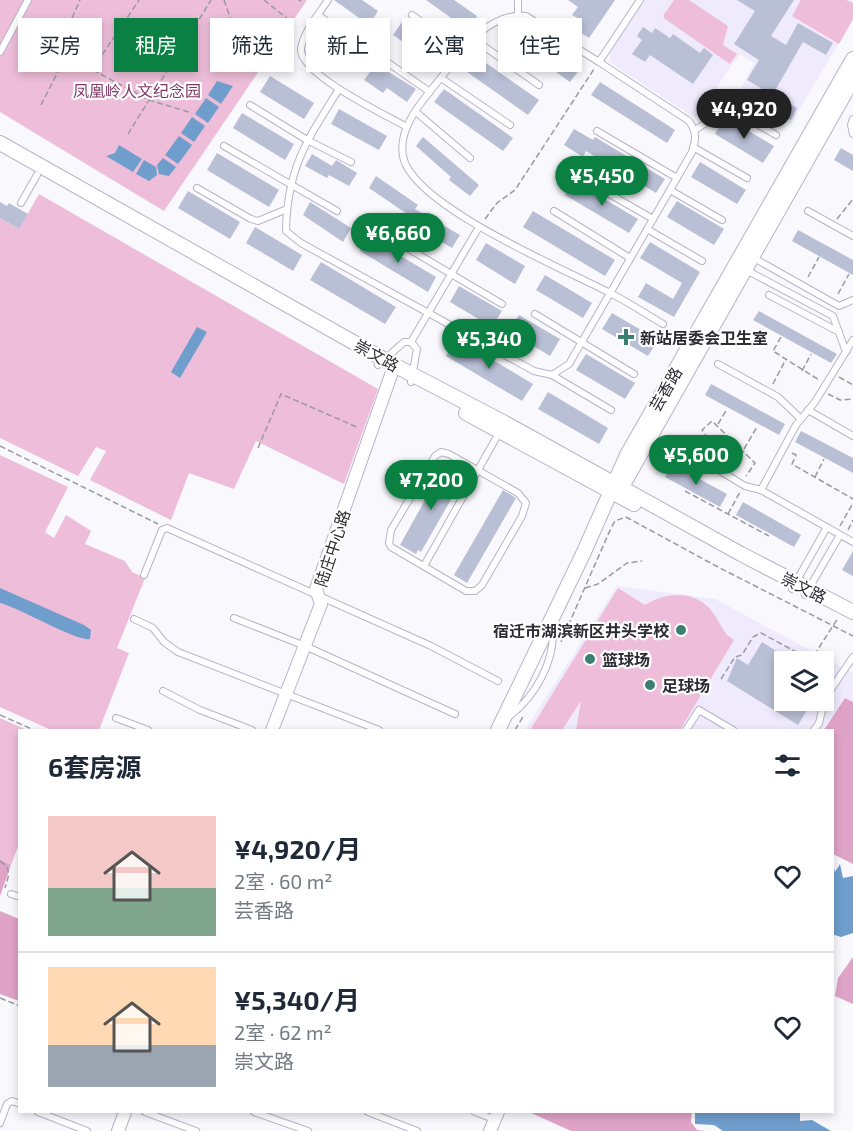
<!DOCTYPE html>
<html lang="zh">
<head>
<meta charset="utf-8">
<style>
	body { margin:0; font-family:"Exo 2","Noto Sans SC",sans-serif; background:#f6f6f7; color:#1f2937; height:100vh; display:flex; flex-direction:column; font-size:22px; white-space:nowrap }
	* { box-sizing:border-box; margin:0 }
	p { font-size:20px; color:#747a83 }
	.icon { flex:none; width:33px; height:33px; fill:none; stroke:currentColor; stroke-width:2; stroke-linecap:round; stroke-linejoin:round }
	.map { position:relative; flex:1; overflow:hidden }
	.side { position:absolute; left:18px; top:729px; width:816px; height:384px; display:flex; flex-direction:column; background:#fff; border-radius:0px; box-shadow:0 3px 9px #0003 }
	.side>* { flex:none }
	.guide { position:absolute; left:18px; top:18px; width:818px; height:54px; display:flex; gap:12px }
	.controls { position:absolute; left:774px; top:651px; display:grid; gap:12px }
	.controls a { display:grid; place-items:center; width:60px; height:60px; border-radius:0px; background:#fff; box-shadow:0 3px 9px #0003; font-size:30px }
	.price { position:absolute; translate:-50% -51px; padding:0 14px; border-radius:21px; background:#0b8043; color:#fff; font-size:20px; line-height:39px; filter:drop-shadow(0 2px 3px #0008) }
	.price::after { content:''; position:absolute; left:50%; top:36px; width:18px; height:14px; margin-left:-9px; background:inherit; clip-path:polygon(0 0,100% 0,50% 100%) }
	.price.current { background:#222; color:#fff }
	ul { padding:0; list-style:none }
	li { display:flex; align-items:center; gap:18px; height:150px; padding:0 30px }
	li+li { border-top:2px solid #e0e1e3 }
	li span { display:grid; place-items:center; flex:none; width:168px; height:120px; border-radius:0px; color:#555 }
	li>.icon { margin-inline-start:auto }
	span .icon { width:72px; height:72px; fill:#fffc; stroke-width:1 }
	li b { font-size:26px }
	h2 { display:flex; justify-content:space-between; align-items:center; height:72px; padding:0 30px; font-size:26px }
	.chip { padding:0 21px; border-radius:0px; background:#fff; box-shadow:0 3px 9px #0003; font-size:21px; line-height:54px }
	.chip.current { background:#0b8043; color:#fff }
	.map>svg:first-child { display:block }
</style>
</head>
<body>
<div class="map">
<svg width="853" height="1131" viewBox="0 0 853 1131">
	<rect width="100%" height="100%" fill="#f9f8fd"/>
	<g fill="#efebfd" fill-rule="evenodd">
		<path d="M645 0H853V19L791 124 739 93 754 63 740 54 695 118 609 62 611 51Z"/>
		<path d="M617 586 715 599 853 673V702L845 698 824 730H525ZM784 662H824V700H784Z"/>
	</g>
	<g fill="#edbdd9">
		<path d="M0 0H307L164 211 0 112Z"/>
		<path d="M674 0H689L728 26 723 45 737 54 730 64 665 19 663 16Z"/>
		<path d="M801 0H846L853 3V19L839 44 792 16Z"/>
		<path d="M39 194 378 389 344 484 256 441 234 489 189 473 171 520 90 480 106 451 96 447 78 476 0 438V218L19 229Z"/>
		<path d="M0 455 68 487 45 532 54 538 66 515 91 531 85 544 125 561 132 572 145 578 117 648 129 653 99 730H51L0 707Z"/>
		<path d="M618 588 645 605C668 591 697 590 714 614 722 625 722 633 734 640L680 730H576L581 701 562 730H530Z"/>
		<path d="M0 718 27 730H20L19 844 11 865 0 860Z"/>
	</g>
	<g fill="#e0a3c8">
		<path d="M845 698 853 702V864L833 854 832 730H824Z"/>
		<path d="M0 860 11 865 0 896Z"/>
		<path d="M0 911 19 919V1001L0 994Z"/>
		<path d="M853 957V1004L835 996 838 978Z"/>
		<path d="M529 1112H692L691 1122 697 1130 706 1131H571Z"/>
	</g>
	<g fill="#6f9ecd">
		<path d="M217 81 233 86 221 104 208 95Z"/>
		<path d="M206 98 219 107 208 123 195 114Z"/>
		<path d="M192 117 205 126 194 142 181 133Z"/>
		<path d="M179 136 192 145 178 164 165 155Z"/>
		<path d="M119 145 142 159 133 172 106 156 115 153Z"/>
		<path d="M163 158 176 167 169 176 159 174 157 165Z"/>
		<path d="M144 160 156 167 157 175 149 181 136 174Z"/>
		<path d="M197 327 207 332 180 378 171 372Z"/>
		<path d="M0 588 84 625 91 630 90 639C77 642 18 607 0 603Z"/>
		<path d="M840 864 843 878 853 876V933L841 937 832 934 833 865 835 872Z"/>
		<path d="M695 1112H800V1121L812 1120 831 1131H723L714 1125 695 1124Z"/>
	</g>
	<g fill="#b9bfd5">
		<path d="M334 0H362L378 11 369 25Z"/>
		<path d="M426 0H454L477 16 468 30Z"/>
		<path d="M568 0H615L589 38 575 29 581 20 572 15 578 7Z"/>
		<path d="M737 0H794L771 36 786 45 798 23 833 43 826 55 803 42 773 94 797 108 791 120 755 100 761 88 747 80 759 60 734 44 755 11Z"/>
		<path d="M402 22 448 54 438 67 393 35Z"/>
		<path d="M518 26 580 69 570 82 509 39Z"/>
		<path d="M643 27 652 33 655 28 670 38 673 34 700 53 704 48 713 55 693 84 650 55 645 62 632 54 642 40 637 36Z"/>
		<path d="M325 30 363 56 353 70 315 43Z"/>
		<path d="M470 52 539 100 528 115 460 67Z"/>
		<path d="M376 64 416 89 407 102 387 88 383 93 364 80Z"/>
		<path d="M270 76 314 103 304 119 260 92Z"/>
		<path d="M600 82 675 130 667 143 591 95Z"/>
		<path d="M444 89 513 138 503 151 434 102Z"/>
		<path d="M339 109 387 136 379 150 331 124Z"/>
		<path d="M242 113 294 144 285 160 233 128Z"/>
		<path d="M725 117 774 146 763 163 715 134Z"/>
		<path d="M574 129 593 140 595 137 665 179 656 193 586 151 583 157 564 145Z"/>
		<path d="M423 137 479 185 470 196 449 180 451 177 416 146Z"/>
		<path d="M841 148 853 155V171L834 160Z"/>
		<path d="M217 153 279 190 269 207 207 170Z"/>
		<path d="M312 154 332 166 336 160 357 173 349 186 329 175 327 178 305 166Z"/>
		<path d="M700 162 746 190 737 204 691 177Z"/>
		<path d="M376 176 418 205 415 209 460 235 452 248 407 221 410 216 369 188Z"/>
		<path d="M574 181 638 219 629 233 565 195Z"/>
		<path d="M188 191 240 222 230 239 178 208Z"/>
		<path d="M677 201 724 229 714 245 667 217Z"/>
		<path d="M0 202 7 206 9 203 28 214 19 229 0 218Z"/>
		<path d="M310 202 351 228 343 242 303 215Z"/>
		<path d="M533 211 615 260 605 276 523 227Z"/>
		<path d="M255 227 302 255 293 271 246 243Z"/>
		<path d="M798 230 853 260V275L792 241Z"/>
		<path d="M369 237 436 277 428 292 360 251Z"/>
		<path d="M650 242 700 272 674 317 638 297 646 283 673 299 682 283 640 258Z"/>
		<path d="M486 243 525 266 515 284 476 260Z"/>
		<path d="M321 262 396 307 385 324 310 280Z"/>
		<path d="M545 275 592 303 583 318 536 290Z"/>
		<path d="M459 286 502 311 492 327 450 302Z"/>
		<path d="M759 311 837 354 831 363 753 320Z"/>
		<path d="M612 313 658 340 648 356 602 329Z"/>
		<path d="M519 315 560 339 550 356 509 331Z"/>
		<path d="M456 338 533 384 522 401 446 356Z"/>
		<path d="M586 354 635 383 625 399 576 370Z"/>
		<path d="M711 384 785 424 779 435 705 395Z"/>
		<path d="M548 392 608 428 599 444 538 409Z"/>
		<path d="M801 431 853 458V473L795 442Z"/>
		<path d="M672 464 727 494 720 507 665 477Z"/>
		<path d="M444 466 461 476 454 488 457 489 421 552 418 550 416 554 400 545Z"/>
		<path d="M503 490 516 498 467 583 454 575Z"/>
		<path d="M743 502 801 535 794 547 736 515Z"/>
		<path d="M853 551V576L842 570Z"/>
		<path d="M762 642 794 662H784V700H813L798 725 727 681 737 658 748 665Z"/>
	</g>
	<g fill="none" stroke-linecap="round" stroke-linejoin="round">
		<defs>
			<g id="service">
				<path d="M328 0C319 14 303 32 301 49 299 74 386 115 407 127"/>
				<path d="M640 0 599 62 526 16C492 12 465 45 447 70 429 94 397 124 403 156 411 205 564 269 608 292 627 301 644 313 663 324"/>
				<path d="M318 15 365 49"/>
				<path d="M412 15 461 51"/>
				<path d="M518 15V0"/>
				<path d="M472 38 539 85"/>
				<path d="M0 52 28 0"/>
				<path d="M384 60 430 92"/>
				<path d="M441 78 510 125"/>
				<path d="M339 89C307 140 287 168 286 231L301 243 534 371 552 375 569 364 692 152C696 140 697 132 689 121L599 62"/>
				<path d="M250 105 307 140 351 162"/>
				<path d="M416 112 470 158"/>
				<path d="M853 119 851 125 853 134"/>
				<path d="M695 130 729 108 776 135"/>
				<path d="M597 131 677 178"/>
				<path d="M224 146 337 211"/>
				<path d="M693 147 747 178"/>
				<path d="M580 177 653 219"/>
				<path d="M197 188 251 219 258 221 287 209"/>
				<path d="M670 190 722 220"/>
				<path d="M21 203 37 175"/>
				<path d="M554 211 630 258"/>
				<path d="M808 211 853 236"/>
				<path d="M647 229 702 261"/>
				<path d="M382 233 502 304"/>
				<path d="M752 257 839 306 853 300"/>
				<path d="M746 270 833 316 846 352"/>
				<path d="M769 295 839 332"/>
				<path d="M535 314 634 374"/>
				<path d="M853 340 815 402 796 425 761 490 853 542"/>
				<path d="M411 342 479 227"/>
				<path d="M718 364 778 397 801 419"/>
				<path d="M378 365 404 342H411L417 349 411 382"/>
				<path d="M552 375 611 410"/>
				<path d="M808 410 853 436"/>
				<path d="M681 447 745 486 761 490"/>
				<path d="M441 452 449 454 518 493 526 503 522 516 482 585 475 591H466L391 547 389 543 391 530 435 456Z"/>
				<path d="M424 566 500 431"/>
				<path d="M144 575 162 530 167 528 431 646 498 681"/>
				<path d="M792 589 827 527"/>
				<path d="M805 595 840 535"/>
				<path d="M234 618 305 646 455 714"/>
				<path d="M134 619 153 628 164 642 178 652 379 730"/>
				<path d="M163 691 200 710 252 730"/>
				<path d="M511 715C536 695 554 662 553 630"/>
				<path d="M116 718 148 730"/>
				<path d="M686 730 699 710 733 730"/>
				<path d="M814 730 819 723 825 698 853 657"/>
				<path d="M11 894 20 897"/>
				<path d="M38 1112 87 1131"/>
				<path d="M145 1112 196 1131"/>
				<path d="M254 1112 308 1131"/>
				<path d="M368 1112 417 1131"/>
				<path d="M475 1112 494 1119"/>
				<path d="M0 1123 7 1104 12 1101 20 1104"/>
			</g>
			<g id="minor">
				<path d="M272 730 321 604 316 589 392 372V364"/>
				<path d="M118 1131 125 1112"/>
				<path d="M490 1131 498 1112"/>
			</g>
			<g id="tertiary">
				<path d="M0 143 392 364 505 423 741 554 853 612"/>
				<path d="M466 413 634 504"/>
				<path d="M620 490 853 79"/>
				<path d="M498 730 583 554 627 455 853 59"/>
			</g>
		</defs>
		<use href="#service" stroke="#b8b3c9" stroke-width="8"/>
		<use href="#minor" stroke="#b8b3c9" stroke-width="14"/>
		<use href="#tertiary" stroke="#b8b3c9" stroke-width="16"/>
		<g stroke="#9b9aa0" stroke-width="1.5" stroke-dasharray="6 3" stroke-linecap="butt">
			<path d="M224 0 241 49"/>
			<path d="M264 0 289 20"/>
			<path d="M299 0 301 1"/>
			<path d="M72 18 80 0"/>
			<path d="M20 34 92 70 139 0"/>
			<path d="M93 70 149 100 192 113"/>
			<path d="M41 105 65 58"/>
			<path d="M128 134 211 0"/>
			<path d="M485 219 497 203 515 190 594 69"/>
			<path d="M837 219 853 199"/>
			<path d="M808 277 819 257"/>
			<path d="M838 294 849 274"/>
			<path d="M781 337 773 351 819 380"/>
			<path d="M802 371 811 354"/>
			<path d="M839 377 853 385"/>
			<path d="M773 384 786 359"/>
			<path d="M828 394 840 400 853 399"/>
			<path d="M718 424 727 409"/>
			<path d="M0 446 158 524"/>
			<path d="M258 448 281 394 359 428"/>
			<path d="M744 449 757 427"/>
			<path d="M792 453 796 455 792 464 853 499"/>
			<path d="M708 455 712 444 702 430 712 421 755 463 746 476"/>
			<path d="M815 477 824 459"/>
			<path d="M685 491 769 536"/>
			<path d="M728 514 740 492"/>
			<path d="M840 526 853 503"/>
			<path d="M848 530 853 520"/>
			<path d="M585 588 598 584 627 563 642 561"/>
			<path d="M561 642 611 528 615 521 626 517 718 567 853 636"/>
			<path d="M721 679 735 657 742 655 753 637 761 633 811 660 838 618"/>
			<path d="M0 715 34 730"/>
			<path d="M515 730 524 715"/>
			<path d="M0 861C13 869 8 877 5 888"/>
			<path d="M0 998 20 1006"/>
		</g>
		<use href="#service" stroke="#fff" stroke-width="6"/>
		<use href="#minor" stroke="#fff" stroke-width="12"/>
		<use href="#tertiary" stroke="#fff" stroke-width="14"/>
	</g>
	<g fill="#3b7f72" stroke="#fff" stroke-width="2">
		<path d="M623 328h6v6h6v6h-6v6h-6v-6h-6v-6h6z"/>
		<circle cx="681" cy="630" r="6"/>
		<circle cx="590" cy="659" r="6"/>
		<circle cx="650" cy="685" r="6"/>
	</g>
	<g text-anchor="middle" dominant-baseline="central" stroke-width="4.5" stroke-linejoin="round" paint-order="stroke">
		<g font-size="16" fill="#803867" stroke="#fff">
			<text x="137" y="90">凤凰岭人文纪念园</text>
		</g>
		<g font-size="16" font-weight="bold" fill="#2d2b33" stroke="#fff" text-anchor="start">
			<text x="640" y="337">新站居委会卫生室</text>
			<text x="669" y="630" text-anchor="end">宿迁市湖滨新区井头学校</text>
			<text x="602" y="659">篮球场</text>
			<text x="662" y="685">足球场</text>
		</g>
		<g font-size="16" fill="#2d2b33" stroke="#fff">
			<text transform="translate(377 355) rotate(29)">崇文路</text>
			<text transform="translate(665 389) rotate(-60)">芸香路</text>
			<text transform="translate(332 548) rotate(-72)">陆庄中心路</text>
			<text transform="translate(804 587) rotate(27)">崇文路</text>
		</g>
	</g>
</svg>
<div class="controls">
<a><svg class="icon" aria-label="layers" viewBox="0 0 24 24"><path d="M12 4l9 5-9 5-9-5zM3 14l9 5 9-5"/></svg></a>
</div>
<b class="price current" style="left:744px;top:140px">¥4,920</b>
<b class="price" style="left:602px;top:207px">¥5,450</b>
<b class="price" style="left:398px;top:264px">¥6,660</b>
<b class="price" style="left:489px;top:370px">¥5,340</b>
<b class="price" style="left:696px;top:486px">¥5,600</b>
<b class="price" style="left:431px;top:511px">¥7,200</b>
<div class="guide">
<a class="chip">买房</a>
<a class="chip current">租房</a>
<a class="chip">筛选</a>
<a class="chip">新上</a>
<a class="chip">公寓</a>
<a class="chip">住宅</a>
</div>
<section class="side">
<h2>6套房源<svg class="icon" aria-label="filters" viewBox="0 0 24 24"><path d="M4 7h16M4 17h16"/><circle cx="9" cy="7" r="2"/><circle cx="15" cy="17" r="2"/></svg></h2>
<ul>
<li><span style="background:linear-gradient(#f6c9c9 60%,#7fa58c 0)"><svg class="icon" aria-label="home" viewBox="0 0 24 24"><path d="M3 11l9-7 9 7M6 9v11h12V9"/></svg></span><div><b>¥4,920/月</b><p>2室 · 60 m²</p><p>芸香路</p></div><svg class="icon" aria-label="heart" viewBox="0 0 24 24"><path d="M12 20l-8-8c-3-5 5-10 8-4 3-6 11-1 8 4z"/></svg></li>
<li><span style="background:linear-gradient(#ffd9b3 65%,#9aa5b1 0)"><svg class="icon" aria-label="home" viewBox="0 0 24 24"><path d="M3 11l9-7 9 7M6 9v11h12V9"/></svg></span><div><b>¥5,340/月</b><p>2室 · 62 m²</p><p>崇文路</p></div><svg class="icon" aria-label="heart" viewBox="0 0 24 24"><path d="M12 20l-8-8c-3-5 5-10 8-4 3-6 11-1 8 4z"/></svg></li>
</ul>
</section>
</div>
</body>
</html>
